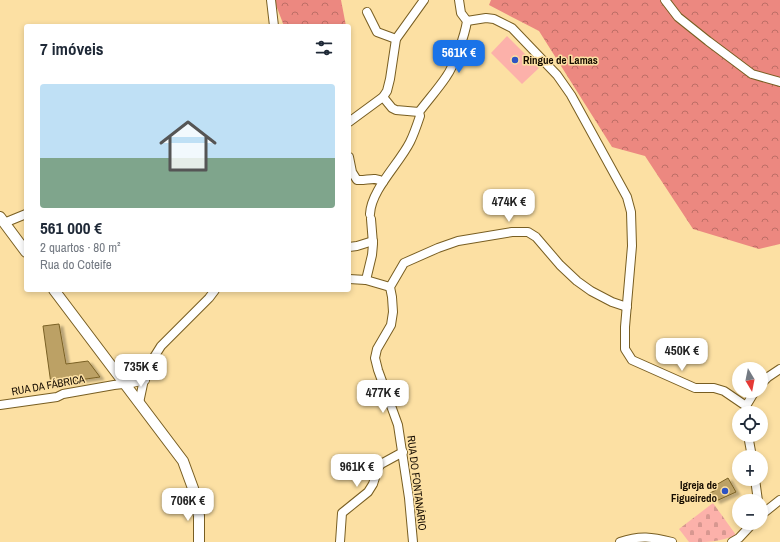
<!DOCTYPE html>
<html lang="pt">
<head>
<meta charset="utf-8">
<style>
	body { margin:0; font-family:"Archivo Narrow",sans-serif; background:#f6f6f7; color:#1f2937; height:100vh; display:flex; flex-direction:column; font-size:15px; white-space:nowrap }
	* { box-sizing:border-box; margin:0 }
	p { font-size:13px; color:#747a83 }
	.icon { flex:none; width:22px; height:22px; fill:none; stroke:currentColor; stroke-width:2; stroke-linecap:round; stroke-linejoin:round }
	.map { position:relative; flex:1; overflow:hidden }
	.details { position:absolute; left:24px; top:24px; width:327px; height:268px; display:flex; flex-direction:column; background:#fff; border-radius:4px; box-shadow:0 2px 6px #0003 }
	.details>* { flex:none }
	.needle { width:26px; rotate:170deg }
	.controls { position:absolute; left:732px; top:362px; display:grid; gap:8px }
	.controls a { display:grid; place-items:center; width:36px; height:36px; border-radius:50%; background:#fff; box-shadow:0 2px 6px #0003; font-size:20px }
	.price { position:absolute; translate:-50% -34px; padding:0 9px; border-radius:8px; background:#fff; color:#222; font-size:13px; line-height:26px; filter:drop-shadow(0 1px 2px #0008) }
	.price::after { content:''; position:absolute; left:50%; top:24px; width:12px; height:9px; margin-left:-6px; background:inherit; clip-path:polygon(0 0,100% 0,50% 100%) }
	.price.active { background:#1a73e8; color:#fff }
	ul { padding:0; list-style:none }
	li { display:grid; align-content:center; gap:8px; height:212px; padding:0 16px }
	li+li { border-top:1px solid #e0e1e3 }
	li span { display:grid; place-items:center; height:124px; border-radius:4px; color:#555 }
	li>.icon { margin-inline-start:auto }
	span .icon { width:72px; height:72px; fill:#fffc; stroke-width:1 }
	li b { font-size:17px }
	h2 { display:flex; justify-content:space-between; align-items:center; height:48px; padding:0 16px; font-size:17px }
	.map>svg:first-child { display:block }
</style>
</head>
<body>
<div class="map">
<svg width="780" height="542" viewBox="0 0 780 542">
	<defs>
		<pattern id="forest-crowns" width="20" height="18" patternUnits="userSpaceOnUse"><rect width="20" height="18" fill="#ec8880"/><path d="M2 6a3 3 0 1 1 6 0M12 15a3 3 0 1 1 6 0" fill="none" stroke="#be6e66"/></pattern>
		<pattern id="cemetery-stones" width="16" height="16" patternUnits="userSpaceOnUse"><rect width="16" height="16" fill="#fcb1aa"/><path d="M2 7V4a2 2 0 0 1 4 0v3zM10 15v-3a2 2 0 0 1 4 0v3z" fill="#d79790"/></pattern>
		<filter id="shadow"><feDropShadow dx="4" dy="2.5" stdDeviation="1" flood-color="#0004"/></filter>
	</defs>
	<rect width="100%" height="100%" fill="#fce0a3"/>
	<g fill="url(#forest-crowns)">
		<path d="M274 0H341L346 26H284Z"/>
		<path d="M491 0H780V244L759 249 693 229 645 156 612 147 539 31 489 5Z"/>
	</g>
	<path fill="url(#cemetery-stones)" d="M713 503 736 535C720 542 708 542 689 542L679 529Z"/>
	<path fill="#fcb1aa" d="M507 36 539 68 522 84 491 53Z"/>
	<g fill="#bca165" stroke="#7a6125" filter="url(#shadow)">
		<path d="M59 324 66 364 88 361 100 377 51 384 43 326Z"/>
		<path d="M728 478 736 492 716 501 714 497 712 498 710 493 716 490 715 488 716 485Z"/>
	</g>
	<g fill="none" stroke-linecap="round" stroke-linejoin="round">
		<defs>
			<g id="minor">
				<path d="M271 0 274 26"/>
				<path d="M665 0 678 17 708 41 752 74 780 82"/>
				<path d="M367 12 377 32 396 39"/>
				<path d="M467 21 486 18 494 19 512 28 557 75 571 95 627 197 631 212 632 246 625 327V349L632 360 695 388H714L724 391 746 406V413"/>
				<path d="M383 97 392 108 396 110 419 112"/>
				<path d="M349 122 383 97 387 91 390 79 396 39 424 0"/>
				<path d="M349 157 352 172 357 180C367 181 375 176 383 182"/>
				<path d="M370 214C371 190 399 164 410 142 414 134 417 125 420 116L419 112C428 100 438 89 446 77 454 66 465 35 467 21L461 13 459 0"/>
				<path d="M4 223 26 214"/>
				<path d="M349 247 357 246 373 241"/>
				<path d="M349 279 366 280 390 287"/>
				<path d="M366 280 372 255 373 244 371 219"/>
				<path d="M761 384 768 377 780 369"/>
				<path d="M139 403 146 370 161 346 209 298 215 290"/>
				<path d="M0 405 57 397 63 394 114 385 132 383 145 380"/>
				<path d="M746 406 755 391"/>
				<path d="M748 435 752 457"/>
				<path d="M755 479 758 501"/>
				<path d="M761 515 780 500"/>
				<path d="M340 542 342 513 368 492 373 484 378 468 381 464 403 452"/>
				<path d="M413 542 409 498 398 425 378 370 375 358 377 349 391 325 393 312 392 297 390 287 404 263 438 248 458 241 512 232H528L536 237 560 265 577 281 591 291 612 302 627 307"/>
				<path d="M620 542C640 535 652 537 672 542"/>
				<path d="M732 542 739 538 753 523"/>
			</g>
			<g id="major">
				<path d="M0 217 26 252"/>
				<path d="M54 290 183 461 194 491 199 516V542"/>
			</g>
		</defs>
		<use href="#minor" stroke="#785e22" stroke-width="10"/>
		<use href="#major" stroke="#785e22" stroke-width="12"/>
		<use href="#minor" stroke="#fff" stroke-width="8"/>
		<use href="#major" stroke="#fff" stroke-width="10"/>
	</g>
	<g fill="#2d53c3" stroke="#fce0a3" stroke-width="1.5">
		<circle cx="515" cy="60" r="4"/>
		<circle cx="725" cy="491" r="4"/>
	</g>
	<g text-anchor="middle" dominant-baseline="central" stroke-width="3" stroke-linejoin="round" paint-order="stroke">
		<g font-size="11" font-weight="bold" fill="#160c00" stroke="#fce0a3" text-anchor="start">
			<text x="523" y="60">Ringue de Lamas</text>
			<text x="717" y="485" text-anchor="end">Igreja de<tspan x="717" dy="13">Figueiredo</tspan></text>
		</g>
		<g font-size="11" fill="#160c00" stroke="#fce0a3">
			<text transform="translate(48 385) rotate(-10)">RUA DA FÁBRICA</text>
			<text transform="translate(417 483) rotate(83)">RUA DO FONTANÁRIO</text>
		</g>
	</g>
</svg>
<div class="controls">
<a><svg class="needle" viewBox="-14 -14 28 28"><path d="M0-13l5 13h-10z" fill="#e53935"/><path d="M0 13l5-13h-10z" fill="#747a83"/></svg></a>
<a><svg class="icon" aria-label="locate" viewBox="0 0 24 24"><circle cx="12" cy="12" r="6"/><path d="M12 2v4M12 18v4M2 12h4M18 12h4"/></svg></a>
<a>+</a>
<a>−</a>
</div>
<b class="price active" style="left:459px;top:74px">561K €</b>
<b class="price" style="left:509px;top:223px">474K €</b>
<b class="price" style="left:682px;top:372px">450K €</b>
<b class="price" style="left:141px;top:388px">735K €</b>
<b class="price" style="left:383px;top:414px">477K €</b>
<b class="price" style="left:357px;top:488px">961K €</b>
<b class="price" style="left:188px;top:522px">706K €</b>
<section class="details">
<h2>7 imóveis<svg class="icon" aria-label="filters" viewBox="0 0 24 24"><path d="M4 7h16M4 17h16"/><circle cx="9" cy="7" r="2"/><circle cx="15" cy="17" r="2"/></svg></h2>
<ul>
<li><span style="background:linear-gradient(#bfe0f5 60%,#7fa58c 0)"><svg class="icon" aria-label="home" viewBox="0 0 24 24"><path d="M3 11l9-7 9 7M6 9v11h12V9"/></svg></span><div><b>561 000 €</b><p>2 quartos · 80 m²</p><p>Rua do Coteife</p></div></li>
</ul>
</section>
</div>
</body>
</html>
